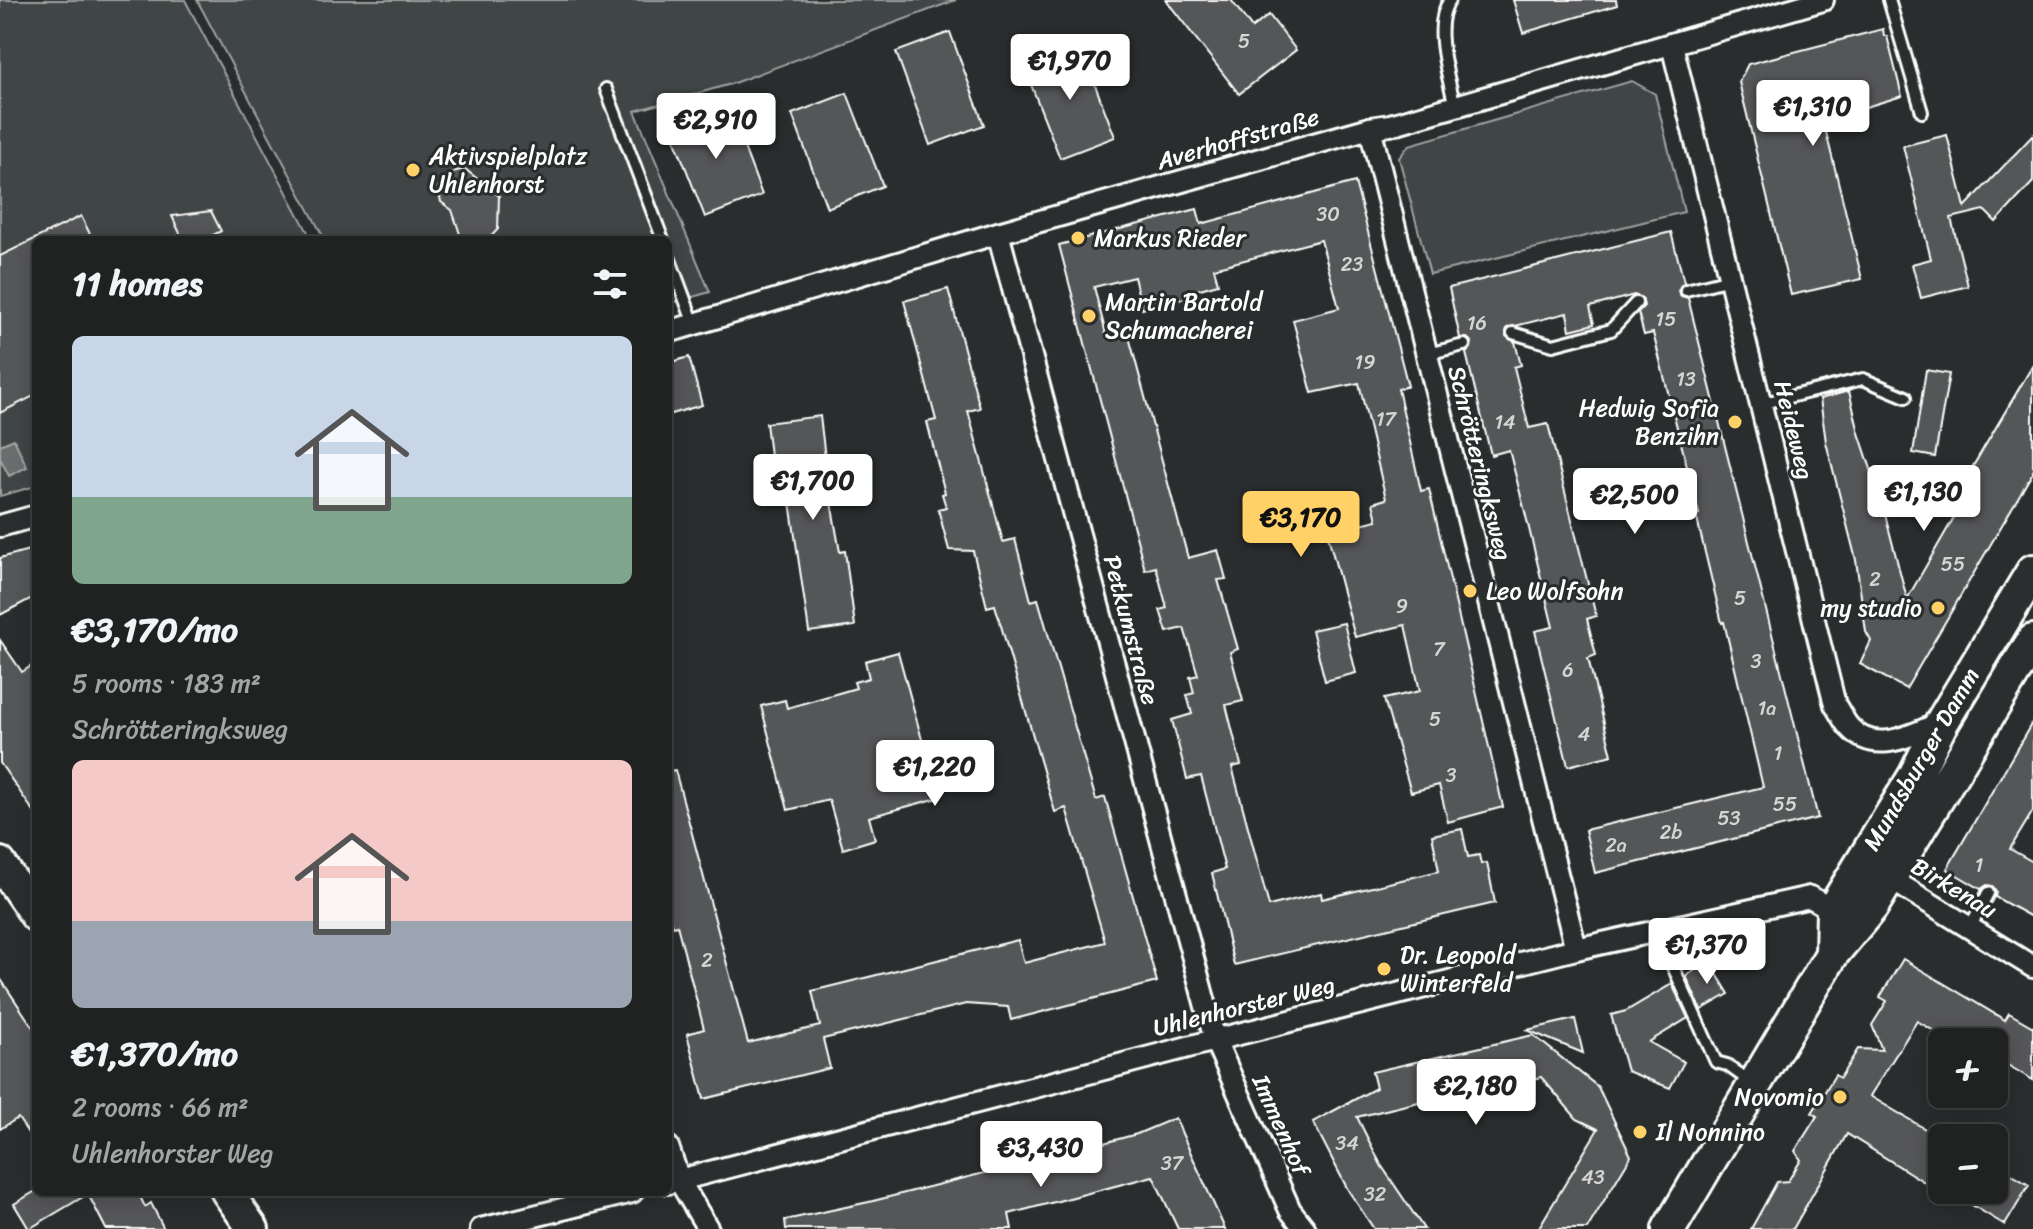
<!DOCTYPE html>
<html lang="en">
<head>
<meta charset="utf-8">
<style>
	body { margin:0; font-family:Sriracha,sans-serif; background:#282a2a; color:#f1f3f6; height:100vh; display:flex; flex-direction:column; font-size:30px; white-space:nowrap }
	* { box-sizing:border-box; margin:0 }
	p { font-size:26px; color:#a2a4a5 }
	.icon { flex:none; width:44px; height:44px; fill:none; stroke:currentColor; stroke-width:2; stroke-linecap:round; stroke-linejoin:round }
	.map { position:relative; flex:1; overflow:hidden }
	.details { position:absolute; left:32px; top:236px; width:640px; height:960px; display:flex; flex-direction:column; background:#202222; border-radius:12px; box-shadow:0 4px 20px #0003,0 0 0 2px #3d3f40 }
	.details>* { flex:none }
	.fabs { position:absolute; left:1928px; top:1028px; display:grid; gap:16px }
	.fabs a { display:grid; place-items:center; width:80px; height:80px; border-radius:12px; background:#202222; box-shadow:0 4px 20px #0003,0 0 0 2px #3d3f40; font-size:40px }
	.price { position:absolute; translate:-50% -68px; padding:0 18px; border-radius:8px; background:#fff; color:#222; font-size:26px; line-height:52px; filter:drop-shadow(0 2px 4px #0008) }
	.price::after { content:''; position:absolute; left:50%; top:48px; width:24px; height:18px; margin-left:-12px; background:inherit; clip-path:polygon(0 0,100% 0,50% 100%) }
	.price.active { background:#ffd166; color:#111 }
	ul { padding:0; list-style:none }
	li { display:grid; align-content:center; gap:16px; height:424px; padding:0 40px }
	li span { display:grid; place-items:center; height:248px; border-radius:12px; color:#555 }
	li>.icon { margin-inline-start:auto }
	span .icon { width:144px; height:144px; fill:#fffc; stroke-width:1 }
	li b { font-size:34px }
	h2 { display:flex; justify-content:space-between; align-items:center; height:96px; padding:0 40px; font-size:34px }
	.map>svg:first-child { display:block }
</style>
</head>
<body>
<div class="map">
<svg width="2033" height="1229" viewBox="0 0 2033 1229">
	<rect width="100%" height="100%" fill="#2a2d2e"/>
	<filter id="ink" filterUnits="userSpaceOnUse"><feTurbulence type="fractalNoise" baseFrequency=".0125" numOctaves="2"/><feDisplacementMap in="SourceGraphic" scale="16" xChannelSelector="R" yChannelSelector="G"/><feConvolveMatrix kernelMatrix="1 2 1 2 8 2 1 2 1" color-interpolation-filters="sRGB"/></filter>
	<g filter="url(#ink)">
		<g fill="#414445" stroke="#a0a2a2" stroke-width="2">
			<path d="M0 0H185L312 240H36V486L0 496Z"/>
			<path d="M197 0H956L731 84 635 111 710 292 668 304V240H325Z"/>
			<path d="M1632 81 1655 94 1684 212 1430 274 1399 158 1409 145Z"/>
		</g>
		<path fill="#6a6c6d" stroke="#a6a7a7" stroke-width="2" d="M14 439 27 467 9 476 0 458V445Z"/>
		<g fill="#555758" stroke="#fff" stroke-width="2">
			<path d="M1166 0H1231L1252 28 1269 15 1296 50 1239 94Z"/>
			<path d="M1513 0H1616L1617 5 1523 33Z"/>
			<path d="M1883 29 1884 36H1887L1902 96 1823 120 1862 279 1791 295 1739 82 1748 64Z"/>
			<path d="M950 32 984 125 930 145 896 52Z"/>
			<path d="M1080 46 1115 137 1060 158 1024 67Z"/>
			<path d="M847 93 883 186 827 208 792 114Z"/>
			<path d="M728 105 762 195 705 217 670 128Z"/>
			<path d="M1947 135 1965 207 2033 135V182L1996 222 1984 210 1951 218 1968 286 1921 298 1912 264 1931 259 1903 146Z"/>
			<path d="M465 169 499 196 498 229 488 240H462L452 210 441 202 438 187 456 171Z"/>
			<path d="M1355 182 1408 386 1398 389 1421 491 1429 489 1503 807 1448 822 1439 785 1411 792 1384 699 1420 691 1405 625 1355 637 1327 532 1377 520 1373 503 1386 499 1359 383 1312 393 1293 320 1339 308 1321 240 1214 268 1218 284 1189 292 1190 297 1142 309 1134 277 1094 287 1107 338 1128 333 1188 558 1218 550 1226 579 1218 580 1238 649 1230 652 1243 701 1226 705 1241 765 1232 767 1269 906 1321 893 1322 899 1439 871 1432 835 1462 829 1468 857 1479 855 1481 864 1487 863 1495 903 1234 965 1212 873 1225 869 1201 776 1187 779 1172 720 1192 714 1187 695 1194 693 1190 677 1198 675 1184 628 1167 632 1160 610 1167 608 1156 567 1145 570 1059 245 1197 209 1201 224Z"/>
			<path d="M211 211 221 231 204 240H183L172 216Z"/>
			<path d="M81 216 93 240H36V395L0 413V256Z"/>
			<path d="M1671 232 1684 282 1678 291 1681 296 1688 298 1818 818 1595 873 1585 830 1763 787 1724 622 1722 623 1696 515 1699 514 1653 333 1644 335 1638 312 1644 306 1642 298 1634 295 1590 307 1594 324 1570 330 1567 313 1507 328 1506 336 1515 342 1521 365 1514 367 1529 428 1548 424 1596 616 1587 619 1596 655 1588 658 1612 755 1568 766 1535 631 1553 627 1524 508 1509 450 1491 455 1466 353 1471 348 1472 342 1467 338H1460L1449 288Z"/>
			<path d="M948 289 980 408 968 411 1003 542 1015 539 1031 601 1038 599 1096 800 1105 797 1157 982 1011 1020 1008 1007 966 1004 823 1039 830 1068 704 1099 687 1034 704 1029 677 925 672 926 668 910V771L675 770 748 1043 820 1026 812 991 1018 940 1024 963 1105 942 1066 808 1055 812 995 605 987 607 973 551 949 550 938 509 946 507 942 494 945 493 927 422 936 420 904 301Z"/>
			<path d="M689 357 702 405 668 415V363Z"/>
			<path d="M2033 365V472L1906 689 1860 664 1871 641 1866 632 1856 560 1826 442 1820 399 1849 391 1859 433 1881 499 1907 599 1971 488 1963 483Z"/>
			<path d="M1926 370 1949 374 1935 457 1913 453Z"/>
			<path d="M820 416 829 491 840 552 845 551 855 626 809 632 789 495 786 496 781 462 771 463 766 423Z"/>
			<path d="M36 548V596L0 615V558Z"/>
			<path d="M1344 623 1356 673 1325 681 1312 630Z"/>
			<path d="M0 640 22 672 36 663V815L0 763Z"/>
			<path d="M898 652 938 798 869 817 875 839 843 849 829 800 788 810 761 706 785 700 787 708 856 688 854 682 869 678 865 661Z"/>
			<path d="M2033 721V811L2010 849 2033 862V918L1995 897 1996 892 1992 886 1987 885 1981 889 1947 869Z"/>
			<path d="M1903 959 2005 1020 2009 1013 2033 1027V1080L1994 1057V1042H1953L1917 1021 1870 1096 1942 1139V1193L1847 1134 1793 1229H1751L1777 1182 1788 1181 1801 1160 1795 1151 1817 1116 1812 1113 1835 1075 1840 1078 1858 1049 1882 1050 1872 1025 1887 1001 1880 997Z"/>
			<path d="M1709 961 1729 994 1701 1010 1686 976Z"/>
			<path d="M0 978 36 1032V1145L18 1118 0 1129Z"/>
			<path d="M1672 984 1688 1018 1649 1042 1684 1062 1670 1088 1627 1071 1611 1015 1626 1011Z"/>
			<path d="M1575 1019 1583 1053 1527 1030Z"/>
			<path d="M1533 1035 1598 1087 1631 1156 1587 1229H1538L1598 1129 1577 1119 1541 1077 1503 1087 1447 1095 1357 1117 1381 1165 1424 1229H1374L1348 1190 1313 1122 1376 1088 1372 1072Z"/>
			<path d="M1175 1118 1225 1229H1178L1153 1176 1009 1214 1012 1229H786L785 1220 869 1202 1111 1141 1137 1134Z"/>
			<path d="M1994 1164 2029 1185 2005 1225 1947 1190H1994Z"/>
			<path d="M34 1192H138L145 1207 151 1203 164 1229H106L88 1194 29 1229 14 1204Z"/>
		</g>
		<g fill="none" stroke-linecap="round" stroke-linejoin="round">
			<defs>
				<g id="lane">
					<path d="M1450 0C1431 25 1449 78 1455 107"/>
					<path d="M1889 0 1922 112"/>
					<path d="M606 89 663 240"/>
					<path d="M668 254 694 324"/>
					<path d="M1686 290 1730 279"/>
					<path d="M1513 333 1553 345 1611 330 1636 303"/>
					<path d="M1427 354 1464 345"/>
					<path d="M1760 404 1863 379 1906 397"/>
					<path d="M1970 928 1988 893"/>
					<path d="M1662 931 1670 960 1716 1062 1727 1065 1752 1083"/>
				</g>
				<g id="street">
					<path d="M1672 45 1835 705C1840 712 1844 722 1850 728 1876 756 1913 734 1942 722"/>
					<path d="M1370 128 1576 949"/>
					<path d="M998 233 1215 1040 1290 1210 1305 1229"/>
					<path d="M668 332 998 233 1370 128 1390 125 1823 0"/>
					<path d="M0 526 36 516"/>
					<path d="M1889 878 2033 967"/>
					<path d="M668 1147 679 1180 708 1229"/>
					<path d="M668 1183 1215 1040 1576 949 1810 897 1833 910"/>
					<path d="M481 1229 632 1192"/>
				</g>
				<g id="secondary">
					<path d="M0 863 36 916"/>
					<path d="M227 1192 253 1229"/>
				</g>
				<g id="primary">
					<path d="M1832 954 1833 910 1915 776 1942 722 2033 571"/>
					<path d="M1669 1229 1832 954 1872 906 2033 641"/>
				</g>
			</defs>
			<use href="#lane" stroke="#fff" stroke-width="16"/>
			<use href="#street" stroke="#fff" stroke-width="26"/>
			<use href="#secondary" stroke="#fff" stroke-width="36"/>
			<use href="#primary" stroke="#fff" stroke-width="38"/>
			<use href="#lane" stroke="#2a2d2e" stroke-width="10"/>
			<use href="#street" stroke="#2a2d2e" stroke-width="20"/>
			<use href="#secondary" stroke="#2a2d2e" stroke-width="30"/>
			<use href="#primary" stroke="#2a2d2e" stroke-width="32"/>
		</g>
	</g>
	<g fill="#ffd166" stroke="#2a2d2e" stroke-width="3">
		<circle cx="413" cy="170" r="8"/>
		<circle cx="1078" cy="238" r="8"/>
		<circle cx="1089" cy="316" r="8"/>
		<circle cx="1735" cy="422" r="8"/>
		<circle cx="1470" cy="591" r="8"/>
		<circle cx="1938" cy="608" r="8"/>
		<circle cx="1384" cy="969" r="8"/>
		<circle cx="1840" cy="1097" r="8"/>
		<circle cx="1640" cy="1132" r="8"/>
	</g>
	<g text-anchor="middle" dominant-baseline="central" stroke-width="6" stroke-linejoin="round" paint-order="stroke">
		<g font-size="20" fill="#d4d5d5">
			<text x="1244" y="41">5</text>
			<text x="1328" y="214">30</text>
			<text x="1352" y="264">23</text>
			<text x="1666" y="319">15</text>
			<text x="1477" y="323">16</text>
			<text x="1365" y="362">19</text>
			<text x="1686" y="379">13</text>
			<text x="1386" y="419">17</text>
			<text x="1505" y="422">14</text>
			<text x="1953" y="564">55</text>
			<text x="1875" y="579">2</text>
			<text x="1740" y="598">5</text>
			<text x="1402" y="606">9</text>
			<text x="1439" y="649">7</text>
			<text x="1756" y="661">3</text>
			<text x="1568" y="670">6</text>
			<text x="1767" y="708">1a</text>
			<text x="1435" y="719">5</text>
			<text x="1584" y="734">4</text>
			<text x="1778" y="753">1</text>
			<text x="1451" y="775">3</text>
			<text x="1785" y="804">55</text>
			<text x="1729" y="818">53</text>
			<text x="1671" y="832">2b</text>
			<text x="1616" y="845">2a</text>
			<text x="1979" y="865">1</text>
			<text x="707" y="960">2</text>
			<text x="1347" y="1143">34</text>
			<text x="1172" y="1163">37</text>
			<text x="1593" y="1177">43</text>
			<text x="1375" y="1194">32</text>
		</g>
		<g font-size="24" fill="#fff" stroke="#2a2d2e">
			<text transform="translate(1238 139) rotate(-16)">Averhoffstraße</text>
			<text transform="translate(1794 430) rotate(76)">Heideweg</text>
			<text transform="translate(1480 463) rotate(76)">Schrötteringksweg</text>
			<text transform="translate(1131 630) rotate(75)">Petkumstraße</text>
			<text transform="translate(1921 759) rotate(-60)">Mundsburger Damm</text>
			<text transform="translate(1954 888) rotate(31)">Birkenau</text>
			<text transform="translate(1244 1006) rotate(-14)">Uhlenhorster Weg</text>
			<text transform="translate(1281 1125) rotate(66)">Immenhof</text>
		</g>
		<g font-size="24" fill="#fff" stroke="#2a2d2e" text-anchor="start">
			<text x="429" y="156">Aktivspielplatz<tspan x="429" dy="28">Uhlenhorst</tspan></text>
			<text x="1094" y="238">Markus Rieder</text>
			<text x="1105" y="302">Martin Bartold<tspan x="1105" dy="28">Schumacherei</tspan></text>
			<text x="1719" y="408" text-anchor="end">Hedwig Sofia<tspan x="1719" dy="28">Benzihn</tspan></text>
			<text x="1486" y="591">Leo Wolfsohn</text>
			<text x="1922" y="608" text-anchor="end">my studio</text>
			<text x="1400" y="955">Dr. Leopold<tspan x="1400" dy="28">Winterfeld</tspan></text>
			<text x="1824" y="1097" text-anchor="end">Novomio</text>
			<text x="1656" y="1132">Il Nonnino</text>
		</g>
	</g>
</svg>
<div class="fabs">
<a>+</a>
<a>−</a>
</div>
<b class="price" style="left:1070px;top:102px">€1,970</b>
<b class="price" style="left:1813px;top:148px">€1,310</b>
<b class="price" style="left:716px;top:161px">€2,910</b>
<b class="price" style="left:813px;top:522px">€1,700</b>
<b class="price" style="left:1924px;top:533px">€1,130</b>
<b class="price" style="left:1635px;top:536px">€2,500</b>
<b class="price active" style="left:1301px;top:559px">€3,170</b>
<b class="price" style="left:935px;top:808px">€1,220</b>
<b class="price" style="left:1707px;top:986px">€1,370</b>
<b class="price" style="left:1476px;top:1127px">€2,180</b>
<b class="price" style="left:1041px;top:1189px">€3,430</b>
<section class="details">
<h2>11 homes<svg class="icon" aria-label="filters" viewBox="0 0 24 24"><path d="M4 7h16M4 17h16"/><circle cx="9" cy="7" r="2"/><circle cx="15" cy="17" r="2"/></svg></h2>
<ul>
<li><span style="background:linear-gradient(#c9d6e8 65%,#7fa58c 0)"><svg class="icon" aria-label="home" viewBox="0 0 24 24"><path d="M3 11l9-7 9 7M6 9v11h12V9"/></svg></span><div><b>€3,170/mo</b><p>5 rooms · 183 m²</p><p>Schrötteringksweg</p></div></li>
<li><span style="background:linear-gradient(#f6c9c9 65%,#9aa5b1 0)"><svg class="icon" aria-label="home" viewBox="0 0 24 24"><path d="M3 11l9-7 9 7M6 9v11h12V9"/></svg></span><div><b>€1,370/mo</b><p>2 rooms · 66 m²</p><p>Uhlenhorster Weg</p></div></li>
</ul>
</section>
</div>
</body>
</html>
